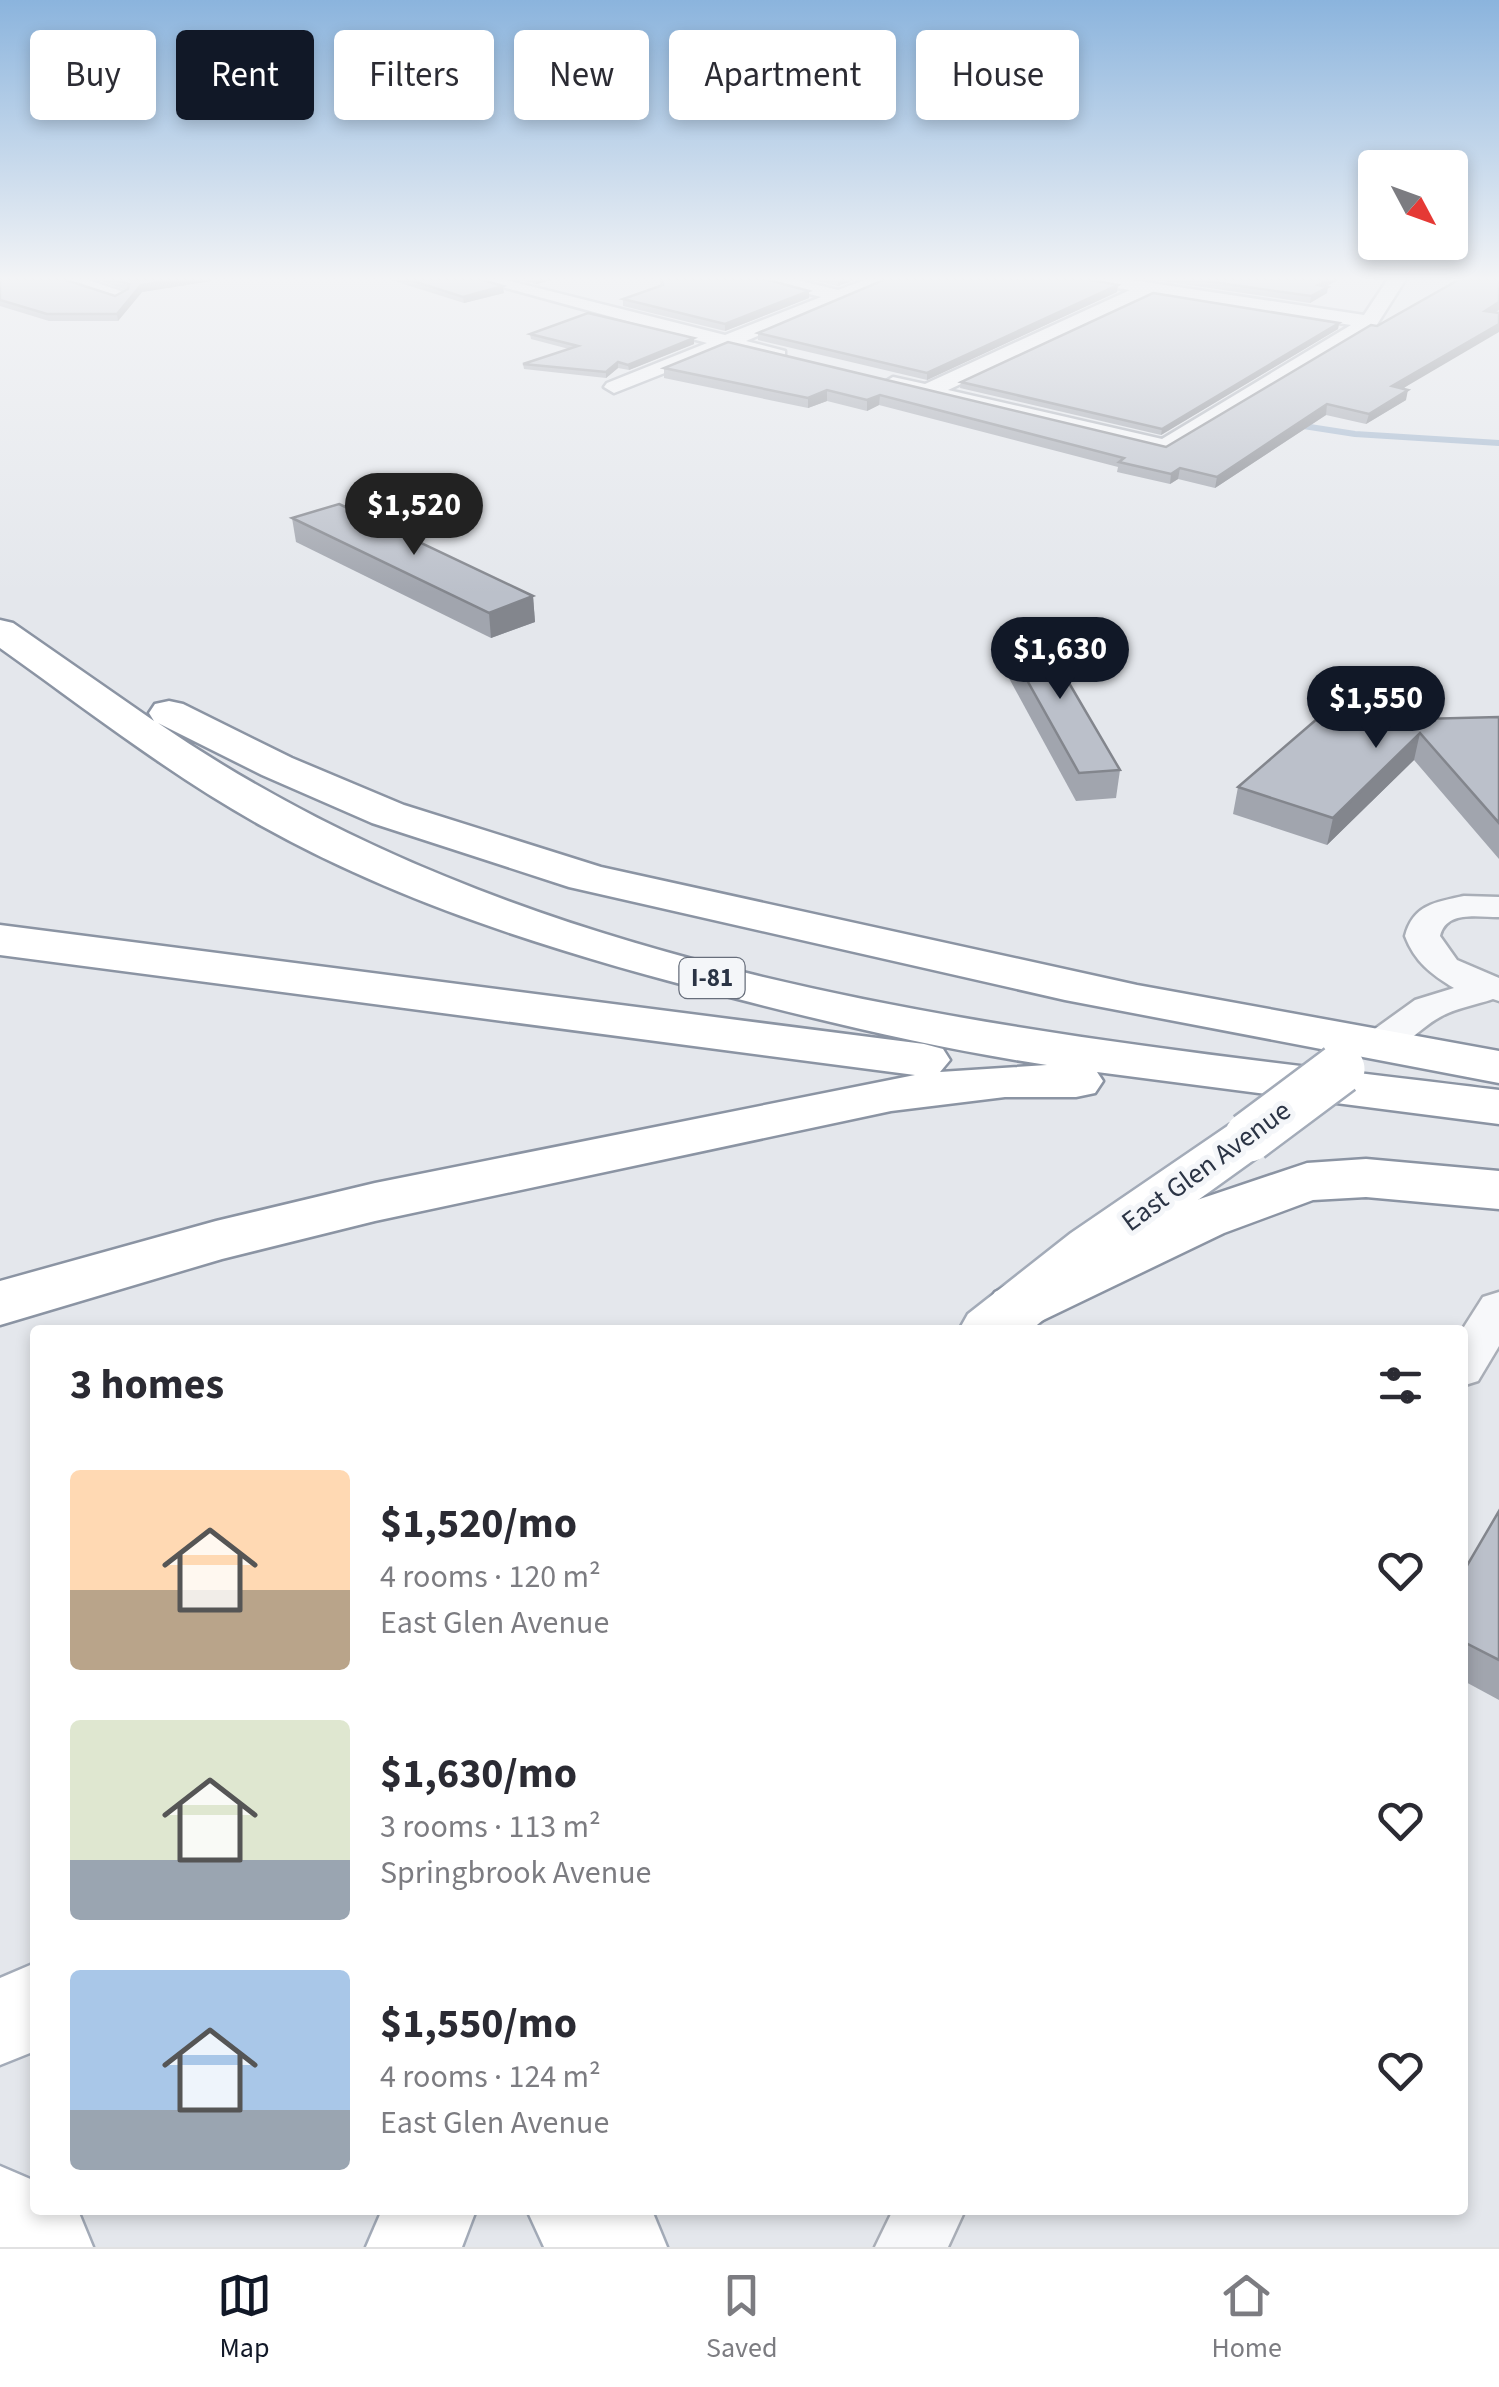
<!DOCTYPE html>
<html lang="en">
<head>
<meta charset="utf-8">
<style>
	body { margin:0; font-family:"Source Sans 3",sans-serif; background:#f7f7f7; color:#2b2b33; height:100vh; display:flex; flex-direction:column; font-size:38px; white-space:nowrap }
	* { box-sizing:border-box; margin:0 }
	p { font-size:32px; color:#7c7c81 }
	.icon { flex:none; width:55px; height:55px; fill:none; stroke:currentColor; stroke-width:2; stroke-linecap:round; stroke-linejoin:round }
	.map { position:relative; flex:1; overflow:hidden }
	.side { position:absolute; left:30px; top:1325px; width:1438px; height:890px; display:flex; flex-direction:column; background:#fff; border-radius:10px; box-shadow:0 5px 15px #0003 }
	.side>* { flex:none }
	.hud { position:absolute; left:30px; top:30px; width:1440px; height:90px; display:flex; gap:20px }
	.needle { width:65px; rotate:131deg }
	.buttons { position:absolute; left:1358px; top:150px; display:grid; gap:20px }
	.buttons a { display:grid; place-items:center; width:110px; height:110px; border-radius:10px; background:#fff; box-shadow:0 5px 15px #0003; font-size:50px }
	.price { position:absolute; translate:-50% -85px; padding:0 22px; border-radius:35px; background:#111827; color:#fff; font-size:32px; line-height:65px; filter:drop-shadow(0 2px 5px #0008) }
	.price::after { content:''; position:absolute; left:50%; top:60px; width:30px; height:22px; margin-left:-15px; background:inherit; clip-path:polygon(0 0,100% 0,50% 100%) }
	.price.selected { background:#222; color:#fff }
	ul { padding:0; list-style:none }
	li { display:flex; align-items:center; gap:30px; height:250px; padding:0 40px }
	li span { display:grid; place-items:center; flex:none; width:280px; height:200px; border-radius:10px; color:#555 }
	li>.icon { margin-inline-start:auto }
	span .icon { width:120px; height:120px; fill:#fffc; stroke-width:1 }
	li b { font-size:42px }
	h2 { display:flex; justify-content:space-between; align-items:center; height:120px; padding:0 40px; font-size:42px }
	.tag { padding:0 35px; border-radius:10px; background:#fff; box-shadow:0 5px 15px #0003; font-size:35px; line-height:90px }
	.tag.selected { background:#111827; color:#fff }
	.tabs { display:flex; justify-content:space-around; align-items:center; height:140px; border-top:2px solid #e1e1e2; background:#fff; font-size:28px; color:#7c7c81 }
	.tabs a { display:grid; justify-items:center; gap:5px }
	.tabs .selected { color:#111827 }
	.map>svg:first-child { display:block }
</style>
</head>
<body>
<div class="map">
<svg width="1499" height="2247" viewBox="0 0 1499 2247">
	<rect width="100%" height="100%" fill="#e4e7ec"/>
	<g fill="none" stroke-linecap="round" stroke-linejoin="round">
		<path stroke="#9fb4cc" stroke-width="6" d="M1297 425 1355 434 1499 443"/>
		<defs>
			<g id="street">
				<path d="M57 279H85L127 293 118 299Z"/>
				<path d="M473 279H502L725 335 821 297 767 283 764 279H793L838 290 867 279H891L746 341 785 351V359L778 361 728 348 614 393 604 387 607 383 707 343Z"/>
				<path d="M1083 279H1125L1364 315 1388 279H1406L1376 326 1165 454 886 387 883 383 893 377 925 384 1130 290 1092 284ZM1152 294 1351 325 1162 439 948 390Z"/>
				<path d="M1464 896 1499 897V917C1478 917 1446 910 1440 936L1457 960 1499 978V1001L1493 999C1476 1005 1455 1008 1440 1017 1414 1031 1397 1060 1365 1052L1359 1044 1365 1036 1415 1000 1454 988C1431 974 1415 962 1405 936 1413 905 1435 902 1464 896Z"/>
				<path d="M1499 1292V1346L1478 1381 1462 1386V1330L1483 1297Z"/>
				<path d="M893 2210H965L948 2247H875Z"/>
			</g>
			<g id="primary">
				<path d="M1249 1119 1269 1125 1277 1137 1269 1149 1113 1261 1031 1330H959L968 1314 1071 1233 1229 1125Z"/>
				<path d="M35 1963V2051L0 2065V1978Z"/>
				<path d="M0 2166 35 2181V2210L79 2213 93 2247H0Z"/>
				<path d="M382 2210H476L462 2247H366Z"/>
				<path d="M527 2210H647L653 2213 667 2247H544Z"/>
			</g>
			<g id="highway">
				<path d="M0 620 13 623 154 721 149 713 155 704 169 701 183 704 292 758 404 805 601 867 1137 985 1499 1051V1083L1065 1000 569 887 372 823 262 775 158 723C550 992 1041 1034 1499 1090V1124L1097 1072 1103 1081 1095 1093 1076 1097H1005L891 1111 375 1221 222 1259 0 1325V1281L216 1221 375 1183 915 1075 0 955V925L924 1044 943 1049 950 1060 940 1072 1047 1065C940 1049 835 1024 730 997 570 956 407 907 262 826 170 775 86 709 0 648Z"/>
				<path d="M1366 1159 1499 1171V1209L1366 1197 1313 1200 1224 1233 1039 1322 1017 1329 995 1322 986 1307 995 1292 1182 1205 1307 1163Z"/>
			</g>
		</defs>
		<use href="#street" stroke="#a9aeb7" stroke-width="5"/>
		<use href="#primary" stroke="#a3abb8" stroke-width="5"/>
		<use href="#highway" stroke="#8b94a3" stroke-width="5"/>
		<use href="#street" fill="#f7f8fa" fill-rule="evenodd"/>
		<use href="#primary" fill="#fff" fill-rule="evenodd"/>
		<use href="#highway" fill="#fff" fill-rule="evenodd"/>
		<defs>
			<path id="primary-bridge" d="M1249 1137 1340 1069"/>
		</defs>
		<use href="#primary-bridge" stroke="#a3abb8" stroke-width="54" stroke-linecap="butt"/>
		<use href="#primary-bridge" stroke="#fff" stroke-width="49"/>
	</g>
	<g fill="#a1a5ae">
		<path d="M0 279 115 296 126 290 95 279H210L211 281 142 292 118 321H49L0 306Z"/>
		<path d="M388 279H479L504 293 464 303Z"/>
		<path d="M515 279H556L536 284Z"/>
		<path d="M659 279H765L809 291V298L725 331 623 306V299L661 285Z"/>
		<path d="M807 279H857L838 286Z"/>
		<path d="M1148 279H1340L1326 286 1327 293 1310 303Z"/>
		<path d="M1086 280 1118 285 1117 292 927 380 758 340V333Z"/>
		<path d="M1495 313 1403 389 1406 400 1366 424 1326 415 1215 488 1178 479 1170 484 1117 472 1118 467 879 405 867 411 827 401 808 408 664 378V368L728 342 1166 447 1377 326Z"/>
		<path d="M1339 323 1338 329 1161 435 960 388 961 382Z"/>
		<path d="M530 334 694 344 629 370 618 368 606 378 524 369 523 364 569 349 531 339Z"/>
		<path d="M292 518 533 596 535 622 491 638 296 542Z"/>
		<path d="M1000 632 1120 770 1116 798 1076 801 998 658Z"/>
		<path d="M1499 717V859L1414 760 1327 845 1233 814 1238 787 1434 718Z"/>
		<path d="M1499 1511V1700L1462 1680V1574Z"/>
	</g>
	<g fill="#83868d">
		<path d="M180 279H210L211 281 142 292 118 321 117 314 141 285Z"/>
		<path d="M536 279H556L536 284Z"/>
		<path d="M840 279H857L838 286V280Z"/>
		<path d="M1329 279H1340L1317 291 1318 285Z"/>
		<path d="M1118 285 1117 292 927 380V373Z"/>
		<path d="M503 286 504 293 464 303 463 297Z"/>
		<path d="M1328 287 1327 293 1310 303 1311 296Z"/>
		<path d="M809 291V298L725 331V324Z"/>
		<path d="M1499 302V310L1483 320 1485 311Z"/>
		<path d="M1339 323 1338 329 1161 435 1162 429Z"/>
		<path d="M1499 324V332L1390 396 1392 386Z"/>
		<path d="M694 338V344L629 370 628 365Z"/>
		<path d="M618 362V368L606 378V372Z"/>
		<path d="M827 390V401L808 408V398Z"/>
		<path d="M1408 390 1406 400 1366 424 1369 414Z"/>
		<path d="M880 395 879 405 867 411V400Z"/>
		<path d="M1327 404 1326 415 1215 488 1217 477Z"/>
		<path d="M1180 468 1178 479 1170 484 1171 474Z"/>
		<path d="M533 596 535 622 491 638 489 613Z"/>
		<path d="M1438 702 1432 728 1420 733 1414 760 1327 845 1333 818 1421 719Z"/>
	</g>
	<g fill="#bbc0ca" stroke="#83868d" stroke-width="2.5">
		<path d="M0 279H63L115 296 128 289 129 284 113 279H180L141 285 117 314H47L0 300Z"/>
		<path d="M407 279H479L503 286 463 297Z"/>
		<path d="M661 279H765L809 291 725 324 623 299 663 285Z"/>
		<path d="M886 279H1085L1118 285 927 373 758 333Z"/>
		<path d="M1192 279H1329L1318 285 1328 287 1311 296Z"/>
		<path d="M1460 279H1499V302L1485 311 1499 313V324L1392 386 1408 390 1369 414 1327 404 1217 477 1180 468 1171 474 1119 462 1124 458 880 395 867 400 827 390 808 398 664 368 728 342 1166 447 1371 325 1377 326Z"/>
		<path d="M1153 293 1339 323 1162 429 961 382Z"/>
		<path d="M588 313 694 338 628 365 618 362 606 372 523 364 578 346 530 334Z"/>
		<path d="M339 504 533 596 489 613 292 518Z"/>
		<path d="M1038 630 1120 770 1079 773 1000 632Z"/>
		<path d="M1372 683 1438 702 1421 719 1499 717V823L1420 733 1333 818 1238 787 1353 688 1363 691Z"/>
		<path d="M1499 1511V1660L1462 1641V1574Z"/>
	</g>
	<linearGradient id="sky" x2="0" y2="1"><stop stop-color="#8bb4dd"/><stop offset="0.47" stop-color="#f3f4f6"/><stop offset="1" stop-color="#f3f4f6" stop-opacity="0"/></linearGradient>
	<rect width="1499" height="593" fill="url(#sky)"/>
	<g text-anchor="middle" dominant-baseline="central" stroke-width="10" stroke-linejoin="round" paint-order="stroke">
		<rect fill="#f4f6f9" stroke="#676e7b" stroke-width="2.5" x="679.5" y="958" width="65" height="40" rx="8"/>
		<g font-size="25" font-weight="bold" fill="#2b3445">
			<text x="712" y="978">I-81</text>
		</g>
		<g font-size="28" fill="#2b3445" stroke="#f4f6f9">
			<text transform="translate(1206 1166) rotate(-36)">East Glen Avenue</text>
		</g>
	</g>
</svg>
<div class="buttons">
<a><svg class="needle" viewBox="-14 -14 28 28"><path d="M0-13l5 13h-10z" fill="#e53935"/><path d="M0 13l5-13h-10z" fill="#7c7c81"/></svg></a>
</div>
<b class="price selected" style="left:414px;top:558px">$1,520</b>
<b class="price" style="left:1060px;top:702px">$1,630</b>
<b class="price" style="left:1376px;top:751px">$1,550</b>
<div class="hud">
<a class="tag">Buy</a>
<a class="tag selected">Rent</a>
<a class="tag">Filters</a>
<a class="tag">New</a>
<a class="tag">Apartment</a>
<a class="tag">House</a>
</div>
<section class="side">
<h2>3 homes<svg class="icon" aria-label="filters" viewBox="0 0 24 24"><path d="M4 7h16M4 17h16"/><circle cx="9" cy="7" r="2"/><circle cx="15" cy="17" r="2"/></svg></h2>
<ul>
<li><span style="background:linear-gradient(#ffd9b3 60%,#b9a48a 0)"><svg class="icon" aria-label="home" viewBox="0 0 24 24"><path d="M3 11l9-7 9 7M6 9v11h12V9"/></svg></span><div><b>$1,520/mo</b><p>4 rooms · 120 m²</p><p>East Glen Avenue</p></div><svg class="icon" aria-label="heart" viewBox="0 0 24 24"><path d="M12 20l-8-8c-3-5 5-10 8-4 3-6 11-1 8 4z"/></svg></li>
<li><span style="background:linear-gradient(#dfe7d0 70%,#9aa5b1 0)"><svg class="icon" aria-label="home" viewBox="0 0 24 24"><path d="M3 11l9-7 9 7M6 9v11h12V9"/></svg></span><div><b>$1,630/mo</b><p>3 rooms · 113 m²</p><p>Springbrook Avenue</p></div><svg class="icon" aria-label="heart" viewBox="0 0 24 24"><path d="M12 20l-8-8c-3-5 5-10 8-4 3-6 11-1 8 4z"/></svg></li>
<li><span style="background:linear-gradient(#a9c7e8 70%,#9aa5b1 0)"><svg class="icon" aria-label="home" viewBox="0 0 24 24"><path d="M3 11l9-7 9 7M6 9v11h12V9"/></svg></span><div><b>$1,550/mo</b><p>4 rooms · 124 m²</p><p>East Glen Avenue</p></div><svg class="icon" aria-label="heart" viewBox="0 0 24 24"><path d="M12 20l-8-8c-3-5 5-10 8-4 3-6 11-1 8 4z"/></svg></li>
</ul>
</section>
</div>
<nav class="tabs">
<a class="selected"><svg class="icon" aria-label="map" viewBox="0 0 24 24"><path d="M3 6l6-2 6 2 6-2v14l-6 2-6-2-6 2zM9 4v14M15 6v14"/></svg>Map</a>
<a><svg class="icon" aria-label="saved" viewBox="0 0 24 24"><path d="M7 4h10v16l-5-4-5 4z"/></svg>Saved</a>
<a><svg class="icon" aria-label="home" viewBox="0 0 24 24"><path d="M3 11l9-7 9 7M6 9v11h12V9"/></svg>Home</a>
</nav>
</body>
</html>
